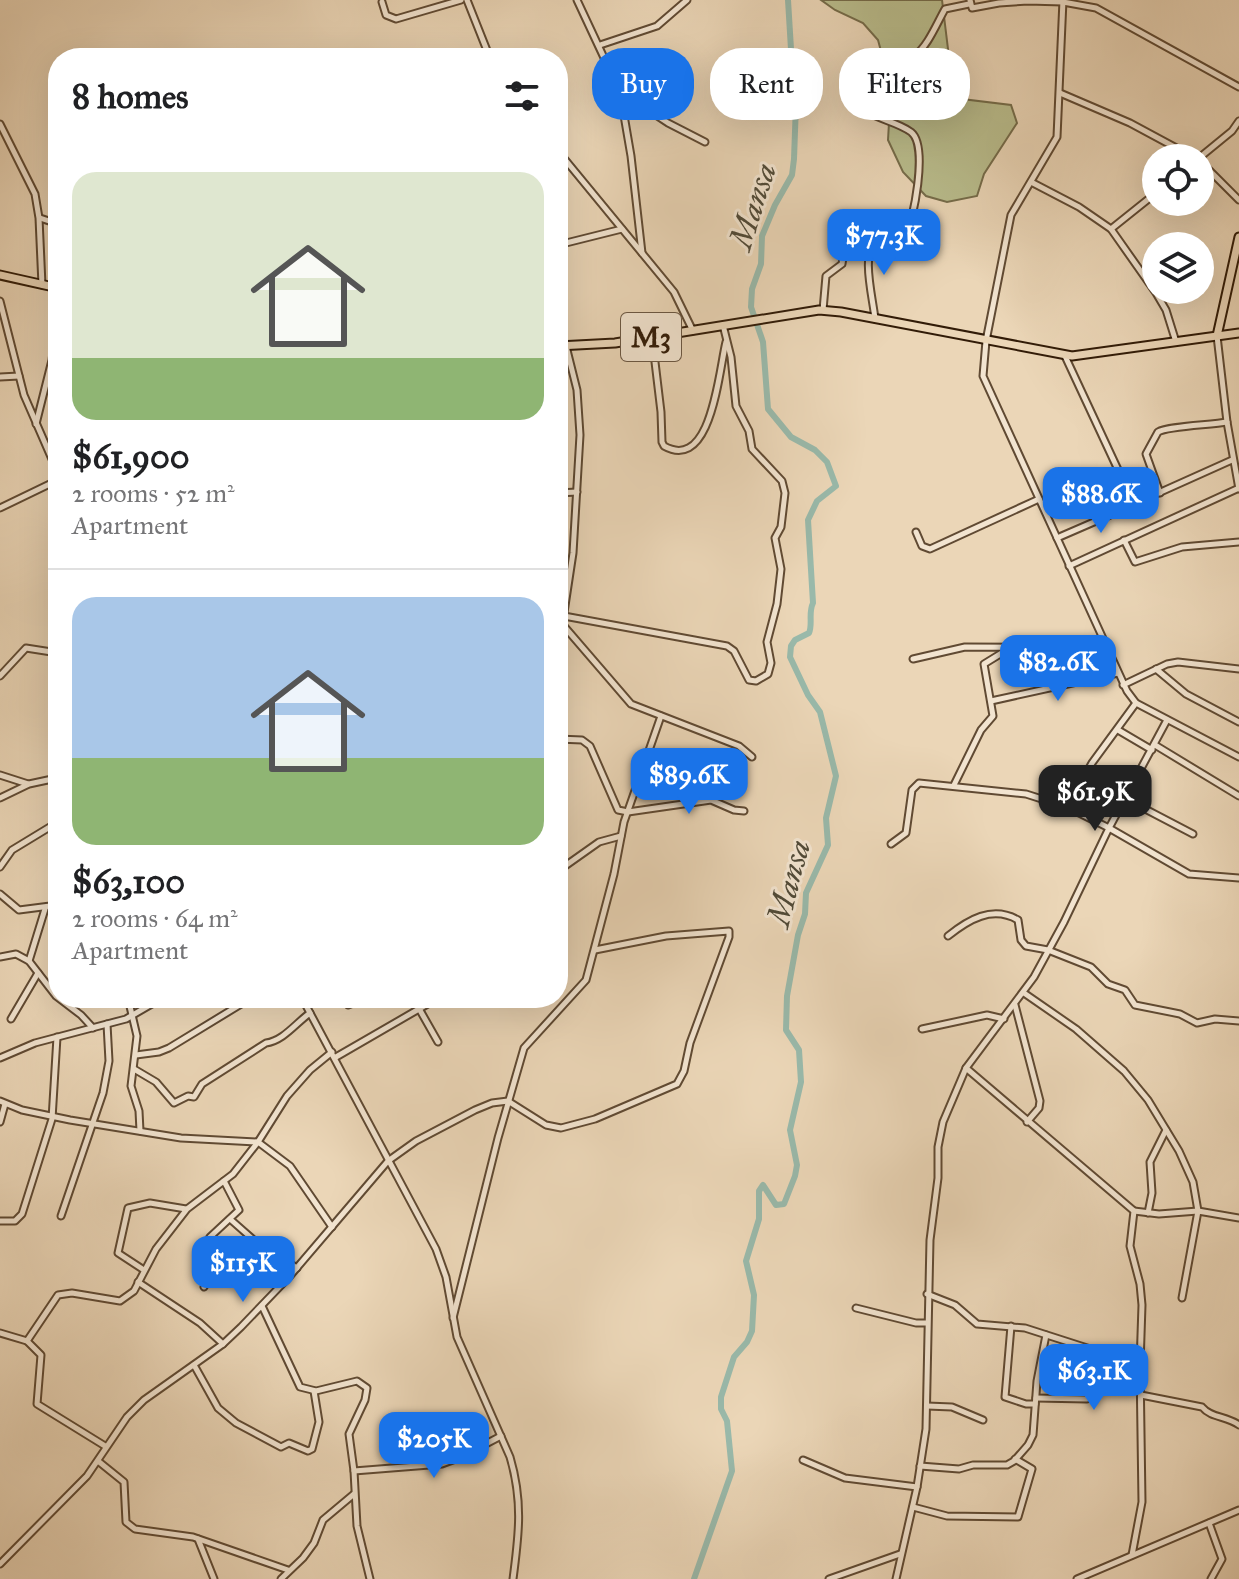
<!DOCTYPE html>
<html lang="en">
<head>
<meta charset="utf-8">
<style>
	body { margin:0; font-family:"IM FELL Great Primer",serif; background:#f2f2f2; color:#202124; height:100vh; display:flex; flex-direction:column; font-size:30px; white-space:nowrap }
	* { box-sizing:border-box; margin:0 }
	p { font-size:26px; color:#757577 }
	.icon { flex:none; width:44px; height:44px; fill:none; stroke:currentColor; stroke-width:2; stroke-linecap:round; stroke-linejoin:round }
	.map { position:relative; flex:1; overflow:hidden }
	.sheet { position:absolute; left:48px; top:48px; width:520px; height:960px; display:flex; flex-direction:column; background:#fff; border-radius:32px; box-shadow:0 8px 32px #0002 }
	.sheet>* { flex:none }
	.hud { position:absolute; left:592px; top:48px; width:526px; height:72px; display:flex; gap:16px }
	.tools { position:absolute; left:1142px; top:144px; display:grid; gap:16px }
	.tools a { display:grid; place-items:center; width:72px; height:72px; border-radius:50%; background:#fff; box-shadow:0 8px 32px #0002; font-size:40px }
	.price { position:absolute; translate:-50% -68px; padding:0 18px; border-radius:16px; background:#1a73e8; color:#fff; font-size:26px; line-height:52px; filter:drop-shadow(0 2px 4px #0008) }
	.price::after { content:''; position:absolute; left:50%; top:48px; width:24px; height:18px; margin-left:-12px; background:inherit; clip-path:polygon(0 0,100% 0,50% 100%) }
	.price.active { background:#222; color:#fff }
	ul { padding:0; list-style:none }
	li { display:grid; align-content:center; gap:16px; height:424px; padding:0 24px }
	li+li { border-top:2px solid #e0e0e0 }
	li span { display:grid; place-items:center; height:248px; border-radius:24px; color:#555 }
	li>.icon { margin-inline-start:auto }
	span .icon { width:144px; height:144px; fill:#fffc; stroke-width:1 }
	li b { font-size:34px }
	h2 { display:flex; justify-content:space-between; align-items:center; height:96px; padding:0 24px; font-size:34px }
	.tag { padding:0 28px; border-radius:32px; background:#fff; box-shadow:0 8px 32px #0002; font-size:28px; line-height:72px }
	.tag.active { background:#1a73e8; color:#fff }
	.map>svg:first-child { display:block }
</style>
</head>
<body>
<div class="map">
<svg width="1239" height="1579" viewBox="0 0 1239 1579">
	<rect width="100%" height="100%" fill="#ebd6b7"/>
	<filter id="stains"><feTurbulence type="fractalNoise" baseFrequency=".0025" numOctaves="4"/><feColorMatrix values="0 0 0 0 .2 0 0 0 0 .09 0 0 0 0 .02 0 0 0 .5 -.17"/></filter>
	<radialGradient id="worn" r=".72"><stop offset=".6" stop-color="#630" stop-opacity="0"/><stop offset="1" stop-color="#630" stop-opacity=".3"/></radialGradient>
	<path fill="#b9bd8d" stroke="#756c4a" stroke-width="2" d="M821 0H942L954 98 1011 105 1017 123 984 174 977 196 947 202 926 196 903 172 888 140 891 88 878 40 863 23 835 10Z"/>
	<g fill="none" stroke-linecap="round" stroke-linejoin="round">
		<path stroke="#99b9aa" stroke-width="6" d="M694 1579 732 1471 727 1421 721 1409V1397L734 1357 747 1342 752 1331 754 1295 746 1261 759 1219V1191L763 1185 776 1205 784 1204 795 1176 797 1165 790 1130 801 1082 799 1050 786 1030 787 996 798 935 805 914 806 893 828 845 826 818 836 776 820 712 808 695 790 657 791 646 795 640 809 633C813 624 808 613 813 603L808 520 817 501 836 486 827 462 815 450 791 437 768 409 763 342 751 307 752 289 761 264 762 236 775 205 792 175 794 159 797 76 791 49 788 0"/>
		<defs>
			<g id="minor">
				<path d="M467 0 490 58"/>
				<path d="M577 0 620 92 631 156 642 253"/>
				<path d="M970 0 972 8 999 3 1028 1 1063 2 1096 8 1239 87"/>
				<path d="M1063 0 1057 137 1011 215 986 341 983 376 1127 691 1136 703 1239 757"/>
				<path d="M382 2 386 15 396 19 461 0"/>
				<path d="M600 45 657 26 687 0"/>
				<path d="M621 92 668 123 705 142"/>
				<path d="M1060 93 1130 123 1195 158"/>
				<path d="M0 124 35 194 39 218 42 285"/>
				<path d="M558 151 674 292 693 331"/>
				<path d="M1199 158 1232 131 1239 121"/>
				<path d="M1200 161 1239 200"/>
				<path d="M1031 182 1079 207 1111 229 1156 193"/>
				<path d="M40 218 58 224"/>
				<path d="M1111 229 1156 293 1166 310 1176 342"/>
				<path d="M558 245 622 229"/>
				<path d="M0 301 24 395 58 473"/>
				<path d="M823 310 826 276 842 264 848 225"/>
				<path d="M875 319C873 298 860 252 877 238L905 240C913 221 929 146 911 132 892 118 860 118 850 94 863 74 894 69 914 56 927 48 937 23 945 9L969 4"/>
				<path d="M558 333 559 346"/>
				<path d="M1217 336 1227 422 1239 489"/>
				<path d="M652 337 661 412 662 442 664 446C712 473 719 369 726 342"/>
				<path d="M1065 356 1134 504 1232 460"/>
				<path d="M0 377 19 376"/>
				<path d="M36 424 52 360 58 313"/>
				<path d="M558 493 577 492"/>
				<path d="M1160 493 1146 454 1158 432C1168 426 1211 425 1227 422"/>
				<path d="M0 508 58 480"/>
				<path d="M916 532 922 546 930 549 1039 499"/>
				<path d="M1057 538 1133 505"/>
				<path d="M1124 540 1135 562 1182 547 1239 542"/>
				<path d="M1069 566 1239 488"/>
				<path d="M564 616 727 646 734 651 749 680 756 681 768 674 771 663 767 642 777 604 781 569 775 538 781 527 785 493 782 481 752 449 749 431 736 406 731 357 723 325"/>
				<path d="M563 625 631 704 739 746 752 757"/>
				<path d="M558 652 573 553 580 435 577 390 566 346"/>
				<path d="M913 659 965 647 1107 648"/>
				<path d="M1156 669 1186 694 1239 722"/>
				<path d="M0 676 26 648 58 653"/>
				<path d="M1123 685 1167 664 1178 662 1239 669"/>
				<path d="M991 701 1118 673"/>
				<path d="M1167 720 1109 828 1189 874 1239 878"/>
				<path d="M1118 730 1152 750"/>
				<path d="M558 739 582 740 590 746 618 810 628 812 711 800 734 810 744 811"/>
				<path d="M1155 745 1239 796"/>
				<path d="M0 775 28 784"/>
				<path d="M1082 779 1128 793"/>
				<path d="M954 785 981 730 993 716 984 664 1010 648"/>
				<path d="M0 798 29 784 57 778 58 780"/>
				<path d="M1126 799 1193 834"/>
				<path d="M1067 807 1092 763 1136 703"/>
				<path d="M891 844 906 833 912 790 919 783 1026 794 1067 807 1109 828 1064 922 1034 977 966 1068 943 1122 938 1147V1178L930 1240 926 1429 917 1487 896 1579"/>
				<path d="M0 867 12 850 58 822"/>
				<path d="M558 871 599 842 621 836"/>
				<path d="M0 894 19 910 58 905"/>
				<path d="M948 936C968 920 992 905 1018 920L1021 940 1026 946 1048 950 1091 967 1108 984 1125 990 1135 1005 1180 1014 1197 1023 1215 1019 1239 1021"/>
				<path d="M0 957 16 954 29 961 56 996 81 1015 93 1028"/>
				<path d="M29 961 45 909"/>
				<path d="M1024 993 1076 1029 1124 1071 1148 1100 1179 1151 1193 1182 1198 1211 1182 1298"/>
				<path d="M128 998 137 1036 131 1086 139 1111 140 1131"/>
				<path d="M302 998 436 1249 446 1277 457 1337 510 1457C523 1501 519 1534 513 1579"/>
				<path d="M343 998 348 1005 366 998"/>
				<path d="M413 998 438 1042"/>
				<path d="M1015 1005 1040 1101 1039 1108 1027 1122"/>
				<path d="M11 1019 38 973"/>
				<path d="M922 1029 987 1015 1004 1019"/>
				<path d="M136 1055 159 1052 169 1048 251 998"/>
				<path d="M336 1057 438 998"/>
				<path d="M0 1058 35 1043 126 1019 162 998"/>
				<path d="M966 1068 1134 1211 1130 1246 1140 1284 1142 1305 1140 1365 1142 1502 1132 1555"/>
				<path d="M134 1069 156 1082 174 1103 188 1096 194 1097 202 1084 266 1043C283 1041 296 1023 310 1013"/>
				<path d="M0 1101 22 1110 70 1120 181 1138 258 1142 290 1166 332 1227"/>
				<path d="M0 1122 5 1104"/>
				<path d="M1134 1211 1159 1214 1198 1211 1239 1218"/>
				<path d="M1148 1213 1152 1193 1150 1162 1166 1130"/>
				<path d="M61 1216 103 1093 109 1061 107 1024"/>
				<path d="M230 1219 256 1242 297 1268"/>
				<path d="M0 1221H15L22 1214 52 1119 57 1037"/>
				<path d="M144 1270 118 1253 128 1208 150 1203 186 1209"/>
				<path d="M231 1278 256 1242"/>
				<path d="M138 1282 200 1323 223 1344"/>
				<path d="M204 1287 217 1262 203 1252 210 1237 239 1210 224 1181"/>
				<path d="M927 1294 955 1305 977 1324 1025 1328 1140 1365"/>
				<path d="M262 1306 300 1387 316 1391 357 1381 367 1388 365 1400 349 1434 354 1471 357 1526 370 1579"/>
				<path d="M856 1308 916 1323H926"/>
				<path d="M453 1318 498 1138 524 1048 586 980 614 874 624 822 661 716"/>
				<path d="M1011 1326 1005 1397 1026 1404H1035"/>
				<path d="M0 1333 27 1341 41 1355 37 1404 105 1446"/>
				<path d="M27 1341 58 1295 72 1293 120 1301 134 1291 156 1249 187 1209 233 1174 258 1142 287 1096 310 1070 332 1052"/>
				<path d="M194 1365 218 1408 236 1423 281 1447 289 1443 308 1451 312 1449 319 1422 314 1391"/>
				<path d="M1141 1395 1202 1407C1211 1418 1227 1416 1239 1425"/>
				<path d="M1036 1398 1087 1399 1091 1393 1101 1353"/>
				<path d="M927 1406 952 1407 983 1420"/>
				<path d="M803 1460 845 1478 917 1487"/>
				<path d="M98 1461 124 1482 126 1522 135 1529 193 1537 288 1570"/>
				<path d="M920 1466 959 1469 973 1465H1007L1014 1461 1028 1445 1033 1435 1037 1381 1046 1335"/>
				<path d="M354 1471 442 1464 461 1457 501 1436"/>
				<path d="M913 1507 947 1516 1018 1517 1032 1469 1015 1459"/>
				<path d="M1209 1523 1222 1559 1211 1579"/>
				<path d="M198 1539 214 1579"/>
				<path d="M0 1564 87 1476 127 1417 144 1400 223 1344 241 1327 289 1277 388 1161 416 1141 475 1110 492 1103 508 1101 546 1125 561 1128 595 1119 677 1084 684 1071 690 1043 729 937V931L666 936 595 950"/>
				<path d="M281 1579 303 1558 314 1543 323 1520 354 1494"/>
				<path d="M829 1579 900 1554"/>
				<path d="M1077 1579 1239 1510"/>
			</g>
			<g id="major">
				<path d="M0 275 58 288"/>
				<path d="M1217 336 1239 237"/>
				<path d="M558 346 615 343 819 310 841 312 1072 356 1239 333"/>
			</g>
		</defs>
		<use href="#minor" stroke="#604a33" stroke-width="9"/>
		<use href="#major" stroke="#311b07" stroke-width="11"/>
		<use href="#minor" stroke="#f2e4d0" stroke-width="5"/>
		<use href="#major" stroke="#ebd6b7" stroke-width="7"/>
	</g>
	<g text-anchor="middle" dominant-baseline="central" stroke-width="6" stroke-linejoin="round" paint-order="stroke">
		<rect fill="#f2e4d0" stroke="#6b5743" stroke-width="2" x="621" y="313" width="60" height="48" rx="6"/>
		<g font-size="28" font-weight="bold" fill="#311b07">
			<text x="651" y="337">M3</text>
		</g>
		<g font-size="32" font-style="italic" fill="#504a38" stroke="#f2e4d0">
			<text transform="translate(753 206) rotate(-72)">Mansa</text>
			<text transform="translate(789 883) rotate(-75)">Mansa</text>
		</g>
	</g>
	<rect width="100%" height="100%" filter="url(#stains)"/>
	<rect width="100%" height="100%" fill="url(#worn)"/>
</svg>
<div class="tools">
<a><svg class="icon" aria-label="locate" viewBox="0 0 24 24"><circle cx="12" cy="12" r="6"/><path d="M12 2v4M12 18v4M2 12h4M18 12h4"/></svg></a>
<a><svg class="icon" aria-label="layers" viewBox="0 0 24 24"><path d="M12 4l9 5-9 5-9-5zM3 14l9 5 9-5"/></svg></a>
</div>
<b class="price" style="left:884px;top:277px">$77.3K</b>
<b class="price" style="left:1101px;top:535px">$88.6K</b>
<b class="price" style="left:1058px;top:703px">$82.6K</b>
<b class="price" style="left:689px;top:816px">$89.6K</b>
<b class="price active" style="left:1095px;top:833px">$61.9K</b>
<b class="price" style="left:243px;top:1304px">$115K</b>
<b class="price" style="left:1094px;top:1412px">$63.1K</b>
<b class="price" style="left:434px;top:1480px">$205K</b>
<div class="hud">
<a class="tag active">Buy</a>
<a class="tag">Rent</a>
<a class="tag">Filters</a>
</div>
<section class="sheet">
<h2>8 homes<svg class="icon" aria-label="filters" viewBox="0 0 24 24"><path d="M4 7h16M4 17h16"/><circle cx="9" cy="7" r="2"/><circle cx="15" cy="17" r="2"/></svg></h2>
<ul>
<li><span style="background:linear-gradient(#dfe7d0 75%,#8fb573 0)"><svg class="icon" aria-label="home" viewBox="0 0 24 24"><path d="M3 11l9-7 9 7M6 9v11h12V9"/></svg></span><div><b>$61,900</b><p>2 rooms · 52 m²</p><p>Apartment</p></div></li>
<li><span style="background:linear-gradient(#a9c7e8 65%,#8fb573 0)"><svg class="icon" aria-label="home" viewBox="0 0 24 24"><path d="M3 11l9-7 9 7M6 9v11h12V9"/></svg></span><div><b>$63,100</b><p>2 rooms · 64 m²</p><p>Apartment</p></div></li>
</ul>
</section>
</div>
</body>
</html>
